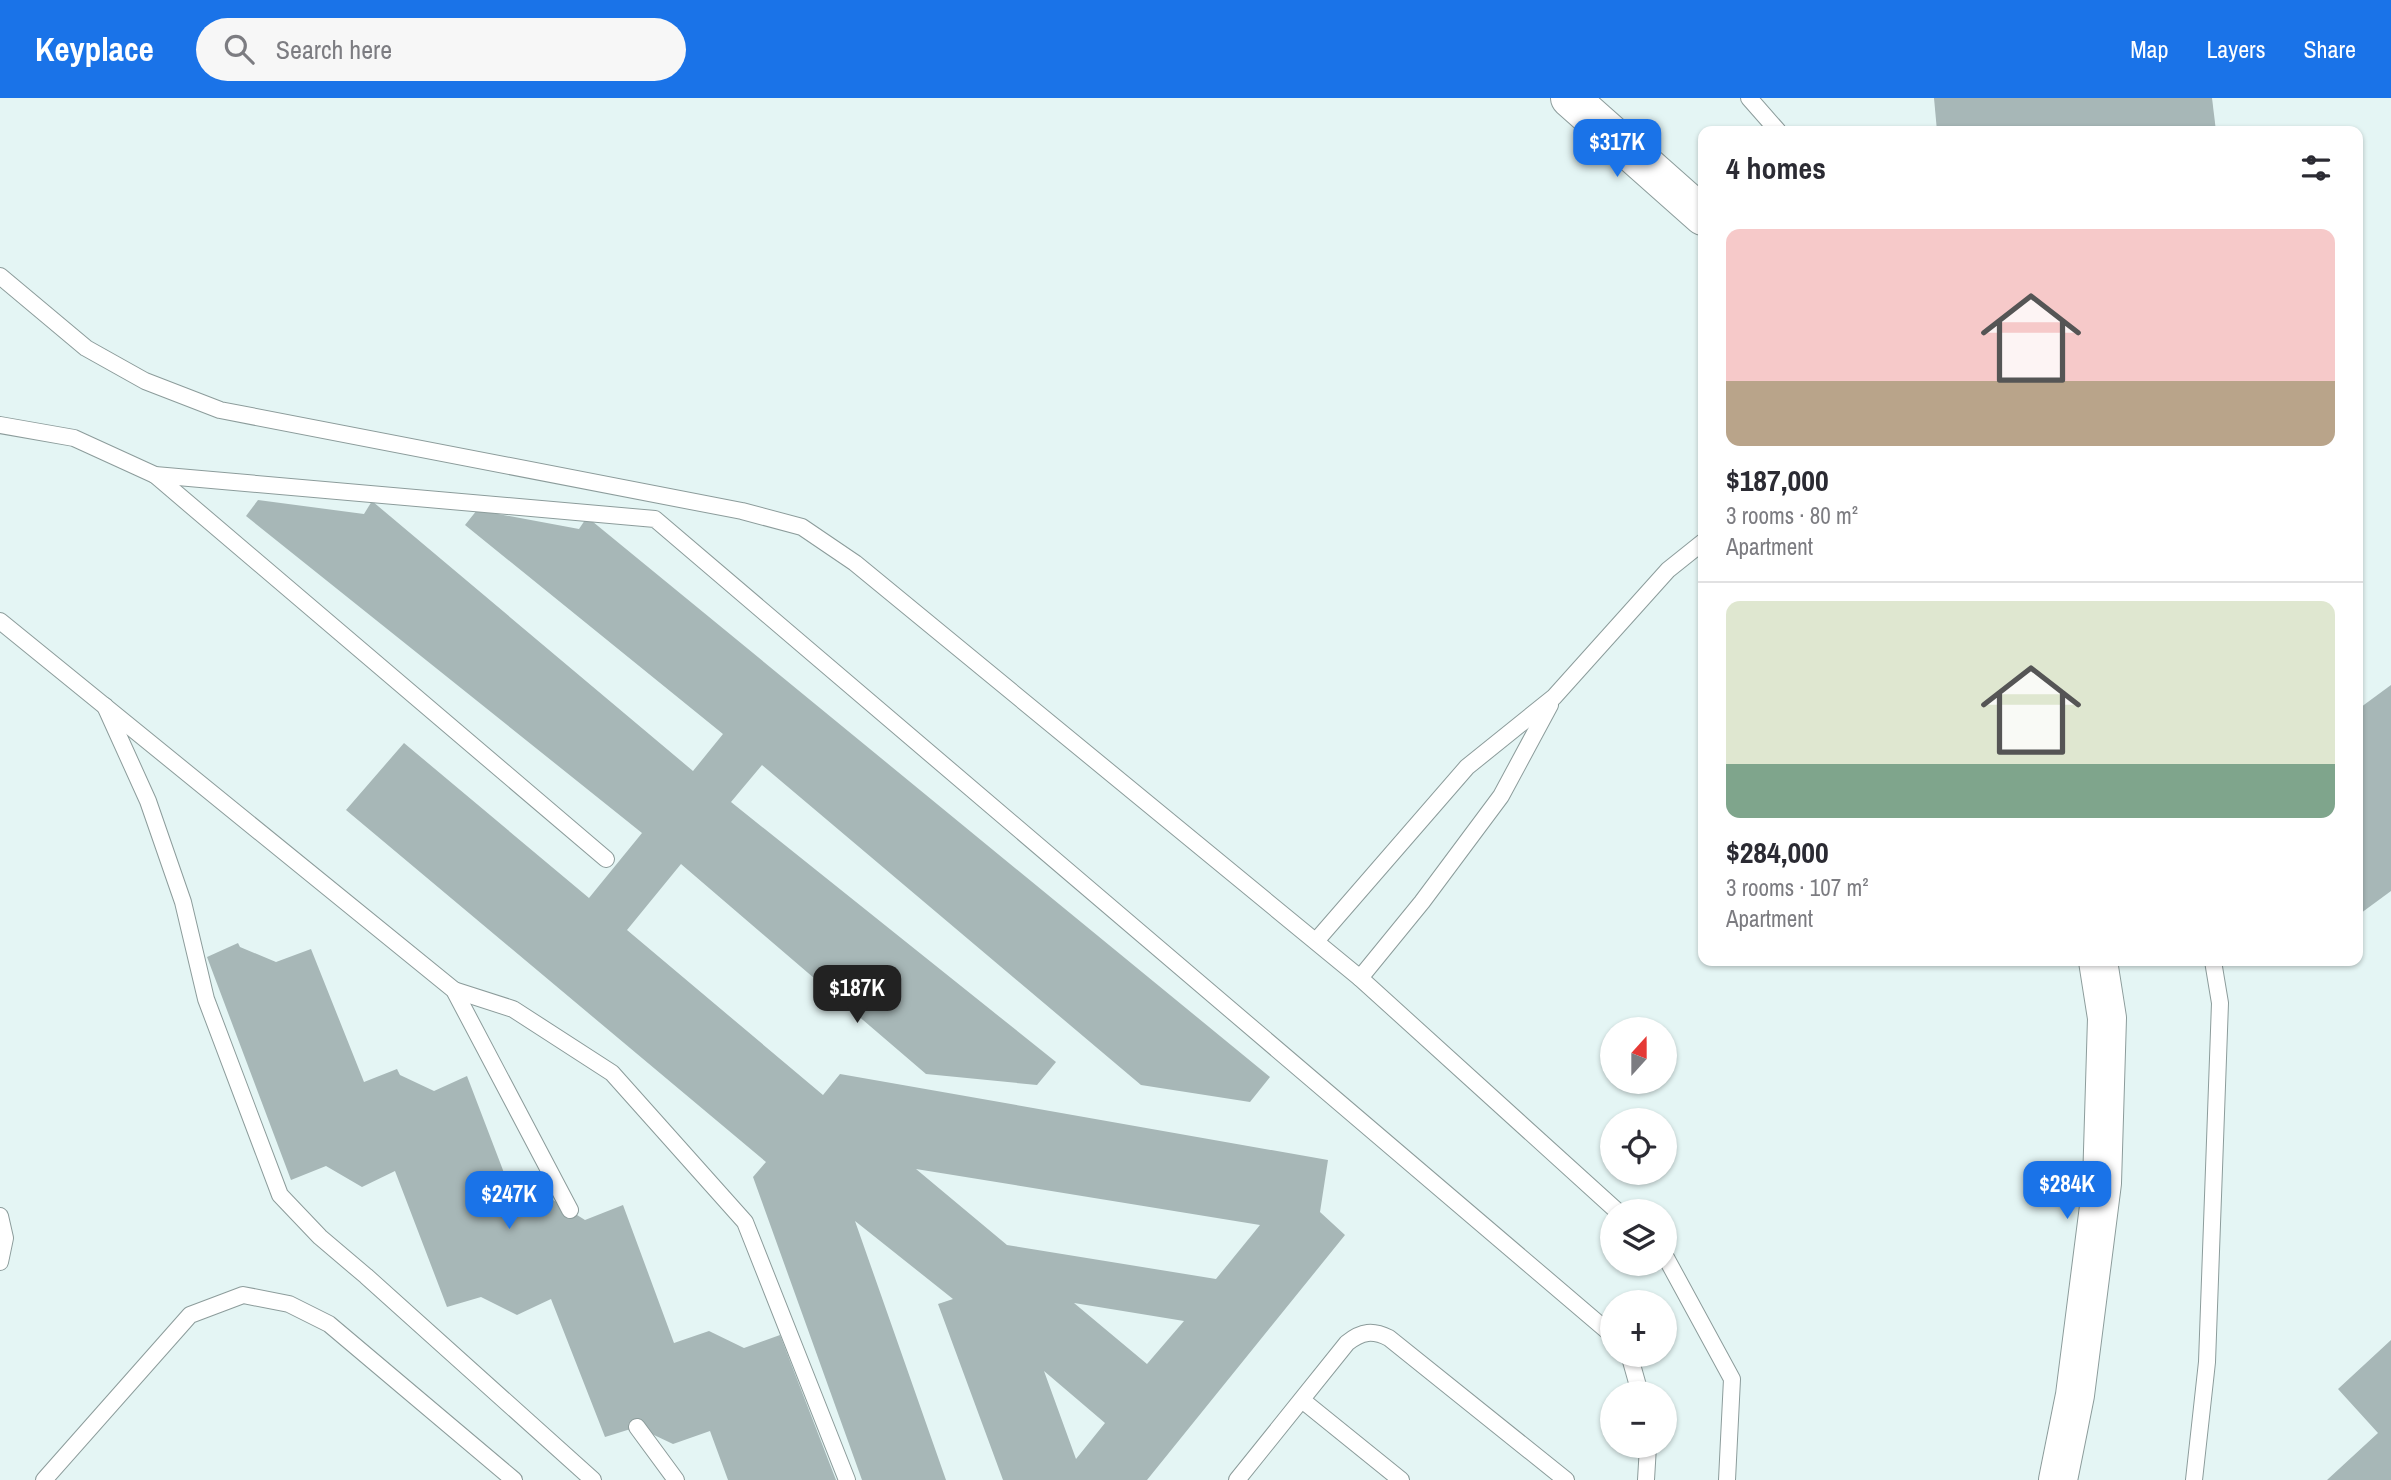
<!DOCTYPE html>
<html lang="en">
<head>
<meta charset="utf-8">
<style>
	body { margin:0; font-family:"Archivo Narrow",sans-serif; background:#f7f7f7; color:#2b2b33; height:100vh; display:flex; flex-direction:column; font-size:26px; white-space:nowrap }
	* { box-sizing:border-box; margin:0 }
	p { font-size:23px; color:#7c7c81 }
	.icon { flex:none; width:38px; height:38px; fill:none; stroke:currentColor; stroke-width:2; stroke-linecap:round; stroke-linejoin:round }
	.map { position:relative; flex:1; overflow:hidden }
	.panel { position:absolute; left:1698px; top:28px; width:665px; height:840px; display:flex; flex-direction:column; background:#fff; border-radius:14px; box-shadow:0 2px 5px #0004 }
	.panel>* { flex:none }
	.needle { width:46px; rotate:21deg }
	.buttons { position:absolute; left:1600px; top:919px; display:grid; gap:14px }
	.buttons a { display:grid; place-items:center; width:77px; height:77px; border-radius:50%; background:#fff; box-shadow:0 2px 5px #0004; font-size:35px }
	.price { position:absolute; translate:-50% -60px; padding:0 16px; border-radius:14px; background:#1a73e8; color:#fff; font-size:23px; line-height:46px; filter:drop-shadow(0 2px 4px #0008) }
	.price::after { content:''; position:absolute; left:50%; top:42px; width:21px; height:16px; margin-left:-10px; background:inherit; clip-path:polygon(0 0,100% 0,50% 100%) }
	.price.on { background:#222; color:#fff }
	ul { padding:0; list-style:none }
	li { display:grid; align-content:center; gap:14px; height:371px; padding:0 28px }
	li+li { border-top:2px solid #e1e1e2 }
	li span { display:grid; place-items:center; height:217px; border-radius:14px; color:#555 }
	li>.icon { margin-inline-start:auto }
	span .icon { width:126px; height:126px; fill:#fffc; stroke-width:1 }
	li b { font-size:30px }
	h2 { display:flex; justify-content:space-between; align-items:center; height:84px; padding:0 28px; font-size:30px }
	header { display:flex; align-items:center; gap:42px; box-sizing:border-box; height:98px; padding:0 35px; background:#1a73e8; color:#fff }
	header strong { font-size:33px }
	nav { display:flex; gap:38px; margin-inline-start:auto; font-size:24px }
	.search { width:490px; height:63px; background:#f7f7f7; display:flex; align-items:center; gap:18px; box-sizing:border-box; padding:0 24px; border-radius:38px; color:#7c7c81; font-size:26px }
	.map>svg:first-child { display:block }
</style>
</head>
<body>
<header>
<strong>Keyplace</strong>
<div class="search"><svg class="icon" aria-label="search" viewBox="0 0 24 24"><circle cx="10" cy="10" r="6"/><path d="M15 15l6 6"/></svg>Search here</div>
<nav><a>Map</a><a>Layers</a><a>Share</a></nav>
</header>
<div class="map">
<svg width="2391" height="1382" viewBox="0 0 2391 1382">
	<rect width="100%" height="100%" fill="#e4f5f4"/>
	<g fill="#a7b7b7" fill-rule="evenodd">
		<path d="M1934 0H2212L2216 33H1937Z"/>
		<path d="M258 402 364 416 372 403 693 673 723 636 465 427 477 412 579 431 587 419 1270 979 1250 1004 1141 987 762 667 731 704 1056 964 1037 987 926 976 681 766 627 832 823 997 840 976 1328 1062 1320 1114 1345 1137 1147 1382H1003L938 1206 953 1201 855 1123 946 1382H862L753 1079 766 1064 346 712 404 645 589 800 642 735 246 418ZM916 1071 1260 1127 1216 1181 1007 1147ZM1074 1205 1184 1223 1147 1266ZM1044 1273 1105 1325 1076 1361Z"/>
		<path d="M2391 587V793L2357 818V612Z"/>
		<path d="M238 845 240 849 276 864 311 851 364 984 397 971 400 977 434 993 467 978 519 1114 553 1102 585 1122 623 1107 674 1245 709 1233 744 1250 780 1237 836 1382H728L710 1333 673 1346 637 1329 605 1339 551 1201 517 1217 481 1199 447 1209 395 1073 362 1089 326 1068 291 1082 207 859Z"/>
		<path d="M2391 1242V1382H2327L2378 1335 2338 1291Z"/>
	</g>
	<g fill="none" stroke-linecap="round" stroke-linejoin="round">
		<defs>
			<g id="lane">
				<path d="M1749 0 1778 33"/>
				<path d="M0 178 86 250 145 283 220 312 742 413 802 429 855 465 1360 880 1617 1113"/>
				<path d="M0 327 74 340 155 377 655 421 1612 1237"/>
				<path d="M155 377 606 761"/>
				<path d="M0 523 454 892 570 1112"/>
				<path d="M105 608 148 703 183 804 206 901 280 1097 320 1139 366 1178 593 1382"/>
				<path d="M1316 843 1467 669 1554 599 1668 472 1703 444"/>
				<path d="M1360 880 1422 804 1501 698 1550 607"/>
				<path d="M454 892 513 911 612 975 745 1124 847 1382"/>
				<path d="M0 1118 5 1140 0 1164"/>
				<path d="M1664 1156 1732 1281 1727 1382"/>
				<path d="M1629 1256 1640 1295"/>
				<path d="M1302 1302 1401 1382"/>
				<path d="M637 1329 676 1382"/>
				<path d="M44 1382 190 1217 243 1197 289 1206 329 1226 514 1382"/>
				<path d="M1237 1382 1347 1245C1362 1233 1373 1232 1389 1240L1566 1382"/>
				<path d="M1646 1382 1648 1348"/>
				<path d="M2194 1382 2207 1264 2220 905 2213 863"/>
			</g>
			<g id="secondary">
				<path d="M1570 0 1703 118"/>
				<path d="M2058 1382 2075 1297 2102 1085 2107 920 2098 863"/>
			</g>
		</defs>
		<use href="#lane" stroke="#8c9c9b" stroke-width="18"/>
		<use href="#secondary" stroke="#8c9c9b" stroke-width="40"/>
		<use href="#lane" stroke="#fff" stroke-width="16"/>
		<use href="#secondary" stroke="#fff" stroke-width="38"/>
	</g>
</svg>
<div class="buttons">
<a><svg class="needle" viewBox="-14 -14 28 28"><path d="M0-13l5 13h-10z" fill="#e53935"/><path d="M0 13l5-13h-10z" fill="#7c7c81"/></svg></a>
<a><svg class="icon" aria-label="locate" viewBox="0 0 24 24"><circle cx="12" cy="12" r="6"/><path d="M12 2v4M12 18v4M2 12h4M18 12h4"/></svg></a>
<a><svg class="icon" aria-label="layers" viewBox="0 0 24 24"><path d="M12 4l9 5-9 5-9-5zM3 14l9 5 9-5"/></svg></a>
<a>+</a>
<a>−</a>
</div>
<b class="price" style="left:1617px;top:81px">$317K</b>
<b class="price on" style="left:857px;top:927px">$187K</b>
<b class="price" style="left:2067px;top:1123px">$284K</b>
<b class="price" style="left:509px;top:1133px">$247K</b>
<section class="panel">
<h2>4 homes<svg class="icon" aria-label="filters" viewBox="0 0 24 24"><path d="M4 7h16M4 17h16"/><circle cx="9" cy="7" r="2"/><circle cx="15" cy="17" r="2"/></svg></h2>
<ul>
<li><span style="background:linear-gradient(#f6c9c9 70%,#b9a48a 0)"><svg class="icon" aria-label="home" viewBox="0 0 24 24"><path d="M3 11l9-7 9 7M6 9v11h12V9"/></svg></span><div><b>$187,000</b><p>3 rooms · 80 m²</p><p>Apartment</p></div></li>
<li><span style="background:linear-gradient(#dfe7d0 75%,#7fa58c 0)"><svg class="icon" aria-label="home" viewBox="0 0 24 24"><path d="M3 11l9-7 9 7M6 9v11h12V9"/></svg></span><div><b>$284,000</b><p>3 rooms · 107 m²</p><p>Apartment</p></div></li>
</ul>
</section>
</div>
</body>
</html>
